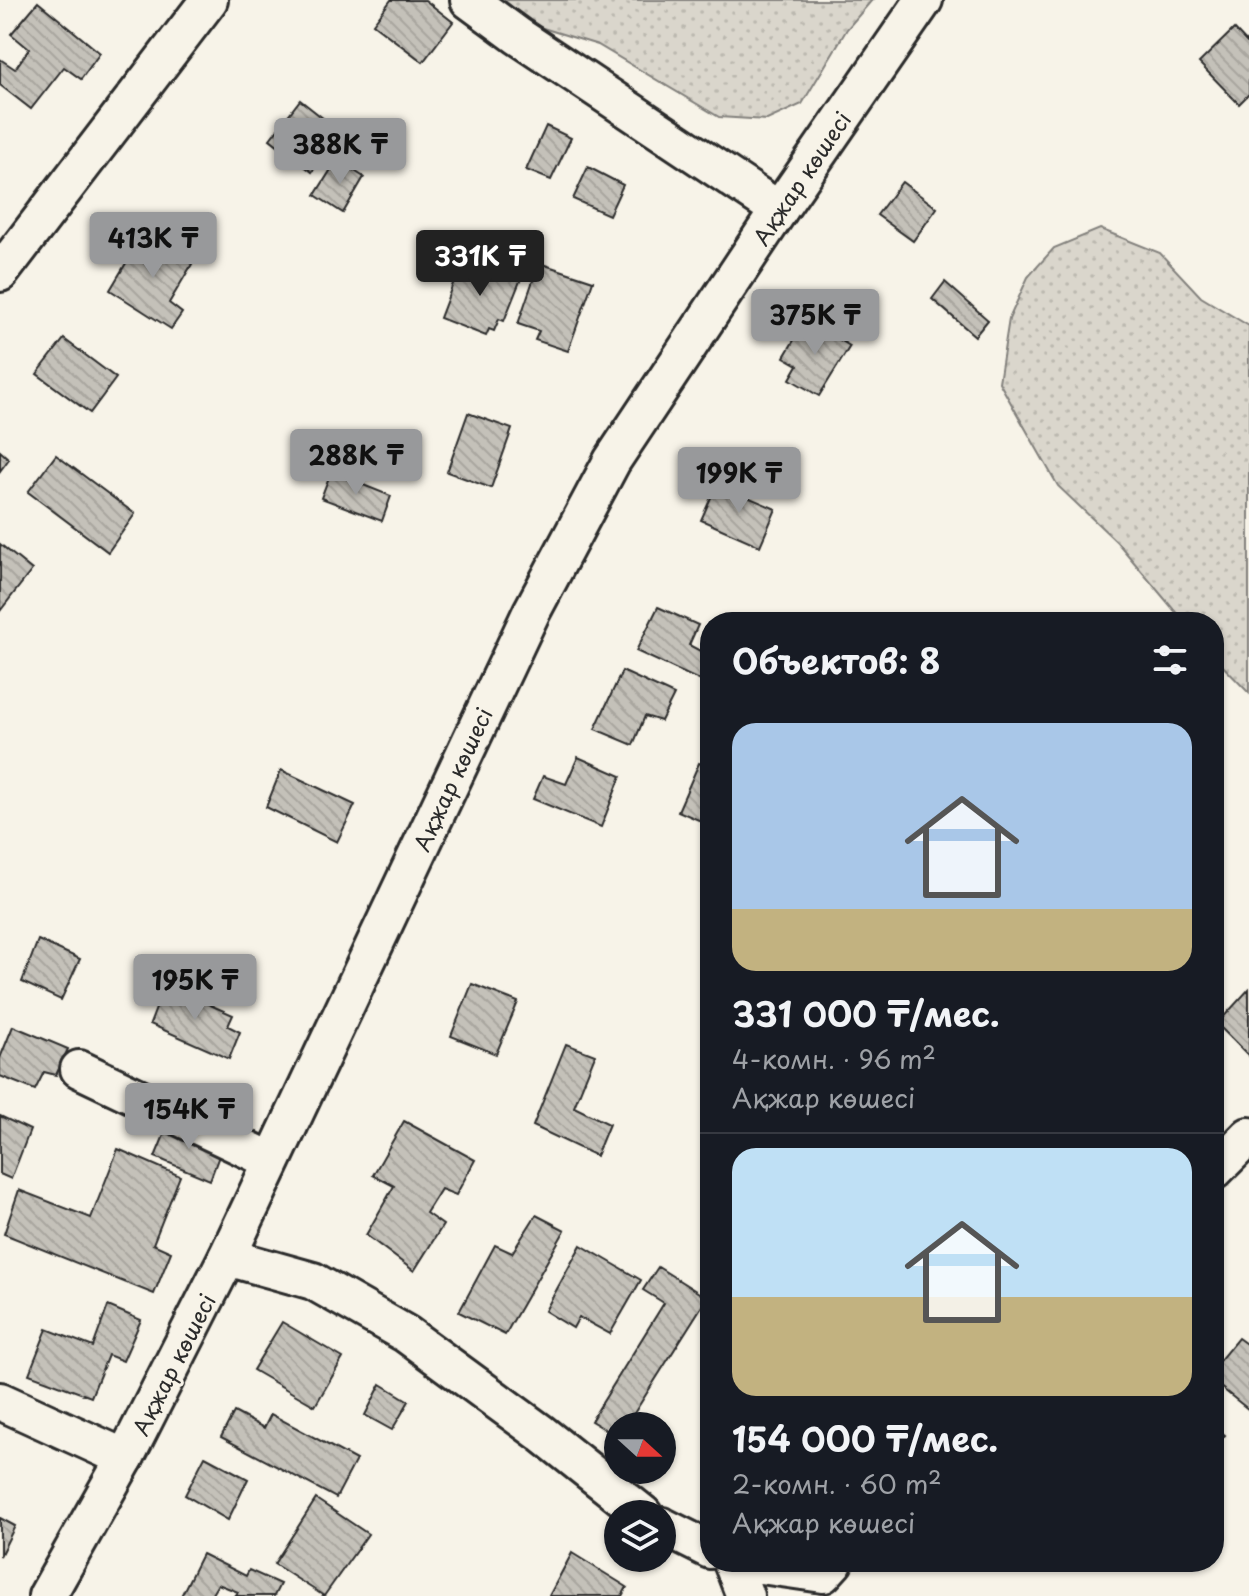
<!DOCTYPE html>
<html lang="ru">
<head>
<meta charset="utf-8">
<style>
	body { margin:0; font-family:"Playpen Sans",sans-serif; background:#20242c; color:#f1f3f6; height:100vh; display:flex; flex-direction:column; font-size:30px; white-space:nowrap }
	* { box-sizing:border-box; margin:0 }
	p { font-size:26px; color:#9ea1a6 }
	.icon { flex:none; width:44px; height:44px; fill:none; stroke:currentColor; stroke-width:2; stroke-linecap:round; stroke-linejoin:round }
	.map { position:relative; flex:1; overflow:hidden }
	.details { position:absolute; left:700px; top:612px; width:524px; height:960px; display:flex; flex-direction:column; background:#171b24; border-radius:32px; box-shadow:0 2px 6px #0004 }
	.details>* { flex:none }
	.needle { width:52px; rotate:111deg }
	.controls { position:absolute; left:604px; top:1412px; display:grid; gap:16px }
	.controls a { display:grid; place-items:center; width:72px; height:72px; border-radius:50%; background:#171b24; box-shadow:0 2px 6px #0004; font-size:40px }
	.price { position:absolute; translate:-50% -68px; padding:0 18px; border-radius:8px; background:#98999b; color:#111; font-size:26px; line-height:52px; filter:drop-shadow(0 2px 4px #0008) }
	.price::after { content:''; position:absolute; left:50%; top:48px; width:24px; height:18px; margin-left:-12px; background:inherit; clip-path:polygon(0 0,100% 0,50% 100%) }
	.price.on { background:#222; color:#fff }
	ul { padding:0; list-style:none }
	li { display:grid; align-content:center; gap:16px; height:424px; padding:0 32px }
	li+li { border-top:2px solid #363941 }
	li span { display:grid; place-items:center; height:248px; border-radius:24px; color:#555 }
	li>.icon { margin-inline-start:auto }
	span .icon { width:144px; height:144px; fill:#fffc; stroke-width:1 }
	li b { font-size:34px }
	h2 { display:flex; justify-content:space-between; align-items:center; height:96px; padding:0 32px; font-size:34px }
	.map>svg:first-child { display:block }
</style>
</head>
<body>
<div class="map">
<svg width="1249" height="1596" viewBox="0 0 1249 1596">
	<defs>
		<pattern id="grass-dots" width="8" height="8" patternUnits="userSpaceOnUse" patternTransform="scale(2)"><rect width="8" height="8" fill="#dad6cc"/><path d="M2 2h.1M6 6h.1" fill="none" stroke="#bbb8af" stroke-width="1.8" stroke-linecap="round"/></pattern>
		<pattern id="building-back-hatch" width="6" height="6" patternUnits="userSpaceOnUse" patternTransform="scale(2)"><rect width="6" height="6" fill="#c4c1b9"/><path d="M-1 5l2 2M0 0l6 6M5-1l2 2" fill="none" stroke="#a9a69f"/></pattern>
	</defs>
	<rect width="100%" height="100%" fill="#f7f3e8"/>
	<filter id="ink" filterUnits="userSpaceOnUse"><feTurbulence type="fractalNoise" baseFrequency=".0125" numOctaves="2"/><feDisplacementMap in="SourceGraphic" scale="16" xChannelSelector="R" yChannelSelector="G"/><feConvolveMatrix kernelMatrix="1 2 1 2 8 2 1 2 1" color-interpolation-filters="sRGB"/></filter>
	<g filter="url(#ink)">
		<g fill="url(#grass-dots)" stroke="#82807c" stroke-width="2">
			<path d="M504 0H872L847 29 802 104 767 120 719 117 598 45 533 25Z"/>
			<path d="M1100 229 1160 253 1201 297 1249 326V693L1214 657V622H1184L1117 542 1058 486 999 382 1009 319 1028 277 1054 248Z"/>
		</g>
		<g fill="url(#building-back-hatch)" stroke="#2b2b2b" stroke-width="2">
			<path d="M391 0H425L453 22 423 62 373 24Z"/>
			<path d="M38 2 100 53 81 79 64 67 31 109 0 85V59L15 69 29 49 11 34Z"/>
			<path d="M1234 29 1249 45V94L1239 104 1199 63Z"/>
			<path d="M300 100 348 138 337 154 328 148 312 172 270 139Z"/>
			<path d="M546 126 571 138 551 180 526 170Z"/>
			<path d="M337 160 364 177 343 213 315 195Z"/>
			<path d="M588 167 623 185 609 215 573 199Z"/>
			<path d="M902 182 937 208 913 241 877 215Z"/>
			<path d="M144 233 192 264 169 303 182 313 171 329 110 290Z"/>
			<path d="M462 260 504 276 507 270 522 276 504 321 499 319 494 331 489 329 486 336 440 318Z"/>
			<path d="M539 263 593 281 568 351 535 340 539 331 518 324Z"/>
			<path d="M945 282 988 320 975 336 932 299Z"/>
			<path d="M806 320 850 346 819 396 790 379 798 365 784 357Z"/>
			<path d="M64 339 116 378 90 413 37 374Z"/>
			<path d="M468 413 512 429 491 488 447 472Z"/>
			<path d="M0 451 9 459 0 471Z"/>
			<path d="M56 455 135 514 108 552 28 492Z"/>
			<path d="M331 472 391 496 382 521 321 498Z"/>
			<path d="M717 484 776 509 760 546 701 520Z"/>
			<path d="M0 544 32 570 0 611Z"/>
			<path d="M658 607 698 625 689 645 710 656V662L701 681 636 651Z"/>
			<path d="M622 671 674 695 661 721 645 716 633 745 595 729Z"/>
			<path d="M578 757 621 776 601 827 533 799 543 776 566 784Z"/>
			<path d="M699 763 710 767V825L678 811Z"/>
			<path d="M281 770 355 805 337 842 266 807Z"/>
			<path d="M38 940 80 959 61 1000 22 982Z"/>
			<path d="M472 984 518 1002 496 1054 451 1036Z"/>
			<path d="M165 985 233 1015 228 1026 240 1032 229 1059 150 1024Z"/>
			<path d="M1249 989V1056L1217 1024Z"/>
			<path d="M13 1026 68 1049 56 1075 44 1072 35 1090 0 1076V1058Z"/>
			<path d="M566 1044 595 1055 574 1107 609 1124 596 1156 533 1126Z"/>
			<path d="M0 1116 30 1130 11 1179 0 1174Z"/>
			<path d="M404 1121 475 1160 456 1195 441 1189 426 1213 443 1225 414 1271 366 1235 394 1186 373 1175Z"/>
			<path d="M169 1123 223 1145 210 1180 155 1157Z"/>
			<path d="M118 1149 180 1176 153 1244 171 1252 154 1294 4 1234 19 1190 91 1218Z"/>
			<path d="M536 1215 565 1230 505 1335 459 1312 495 1245 512 1253Z"/>
			<path d="M581 1245 641 1280 610 1334 579 1317 573 1328 545 1311Z"/>
			<path d="M658 1267 707 1298 626 1426H618V1437L591 1421 664 1303 643 1290Z"/>
			<path d="M108 1306 141 1320 123 1361 108 1355 91 1397 29 1374 47 1329 93 1347Z"/>
			<path d="M282 1322 343 1358 315 1406 253 1370Z"/>
			<path d="M1238 1338 1249 1346V1410L1214 1382V1367Z"/>
			<path d="M381 1384 409 1401 392 1430 365 1415Z"/>
			<path d="M234 1412 264 1428 271 1414 356 1460 336 1498 221 1437Z"/>
			<path d="M1214 1426 1225 1435 1214 1447Z"/>
			<path d="M205 1456 248 1479 228 1520 185 1495Z"/>
			<path d="M316 1499 368 1534 324 1596 274 1564Z"/>
			<path d="M0 1518 15 1526 0 1556Z"/>
			<path d="M572 1553 627 1587 622 1596H549Z"/>
			<path d="M202 1554 246 1576 249 1570 280 1584 274 1596H235L238 1592 218 1584 212 1594 216 1596H181Z"/>
		</g>
		<g fill="none" stroke-linecap="round" stroke-linejoin="round">
			<defs>
				<g id="minor">
					<path d="M469 0 518 36 779 210"/>
					<path d="M0 273 209 0"/>
					<path d="M79 1069 270 1160"/>
					<path d="M1214 1171 1249 1136"/>
					<path d="M227 1257 313 1281 406 1334 541 1433 643 1514"/>
					<path d="M0 1401 125 1458"/>
					<path d="M662 1526 710 1550"/>
					<path d="M732 1562 745 1596"/>
					<path d="M740 1562 823 1574 834 1562"/>
					<path d="M47 1596 125 1458 227 1257 531 613 612 461 779 210 924 0"/>
				</g>
			</defs>
			<use href="#minor" stroke="#2b2b2b" stroke-width="42"/>
			<use href="#minor" stroke="#f7f3e8" stroke-width="36"/>
		</g>
	</g>
	<g text-anchor="middle" dominant-baseline="central" stroke-width="6" stroke-linejoin="round" paint-order="stroke">
		<g font-size="22" fill="#2b2b2b" stroke="#f7f3e8">
			<text transform="translate(801 178) rotate(-56)">Ақжар көшесі</text>
			<text transform="translate(452 779) rotate(-65)">Ақжар көшесі</text>
			<text transform="translate(173 1364) rotate(-63)">Ақжар көшесі</text>
		</g>
	</g>
</svg>
<div class="controls">
<a><svg class="needle" viewBox="-14 -14 28 28"><path d="M0-13l5 13h-10z" fill="#e53935"/><path d="M0 13l5-13h-10z" fill="#9ea1a6"/></svg></a>
<a><svg class="icon" aria-label="layers" viewBox="0 0 24 24"><path d="M12 4l9 5-9 5-9-5zM3 14l9 5 9-5"/></svg></a>
</div>
<b class="price" style="left:340px;top:186px">388K ₸</b>
<b class="price" style="left:153px;top:280px">413K ₸</b>
<b class="price on" style="left:480px;top:298px">331K ₸</b>
<b class="price" style="left:815px;top:357px">375K ₸</b>
<b class="price" style="left:356px;top:497px">288K ₸</b>
<b class="price" style="left:739px;top:515px">199K ₸</b>
<b class="price" style="left:195px;top:1022px">195K ₸</b>
<b class="price" style="left:189px;top:1151px">154K ₸</b>
<section class="details">
<h2>Объектов: 8<svg class="icon" aria-label="filters" viewBox="0 0 24 24"><path d="M4 7h16M4 17h16"/><circle cx="9" cy="7" r="2"/><circle cx="15" cy="17" r="2"/></svg></h2>
<ul>
<li><span style="background:linear-gradient(#a9c7e8 75%,#c2b280 0)"><svg class="icon" aria-label="home" viewBox="0 0 24 24"><path d="M3 11l9-7 9 7M6 9v11h12V9"/></svg></span><div><b>331 000 ₸/мес.</b><p>4-комн. · 96 m²</p><p>Ақжар көшесі</p></div></li>
<li><span style="background:linear-gradient(#bfe0f5 60%,#c2b280 0)"><svg class="icon" aria-label="home" viewBox="0 0 24 24"><path d="M3 11l9-7 9 7M6 9v11h12V9"/></svg></span><div><b>154 000 ₸/мес.</b><p>2-комн. · 60 m²</p><p>Ақжар көшесі</p></div></li>
</ul>
</section>
</div>
</body>
</html>
